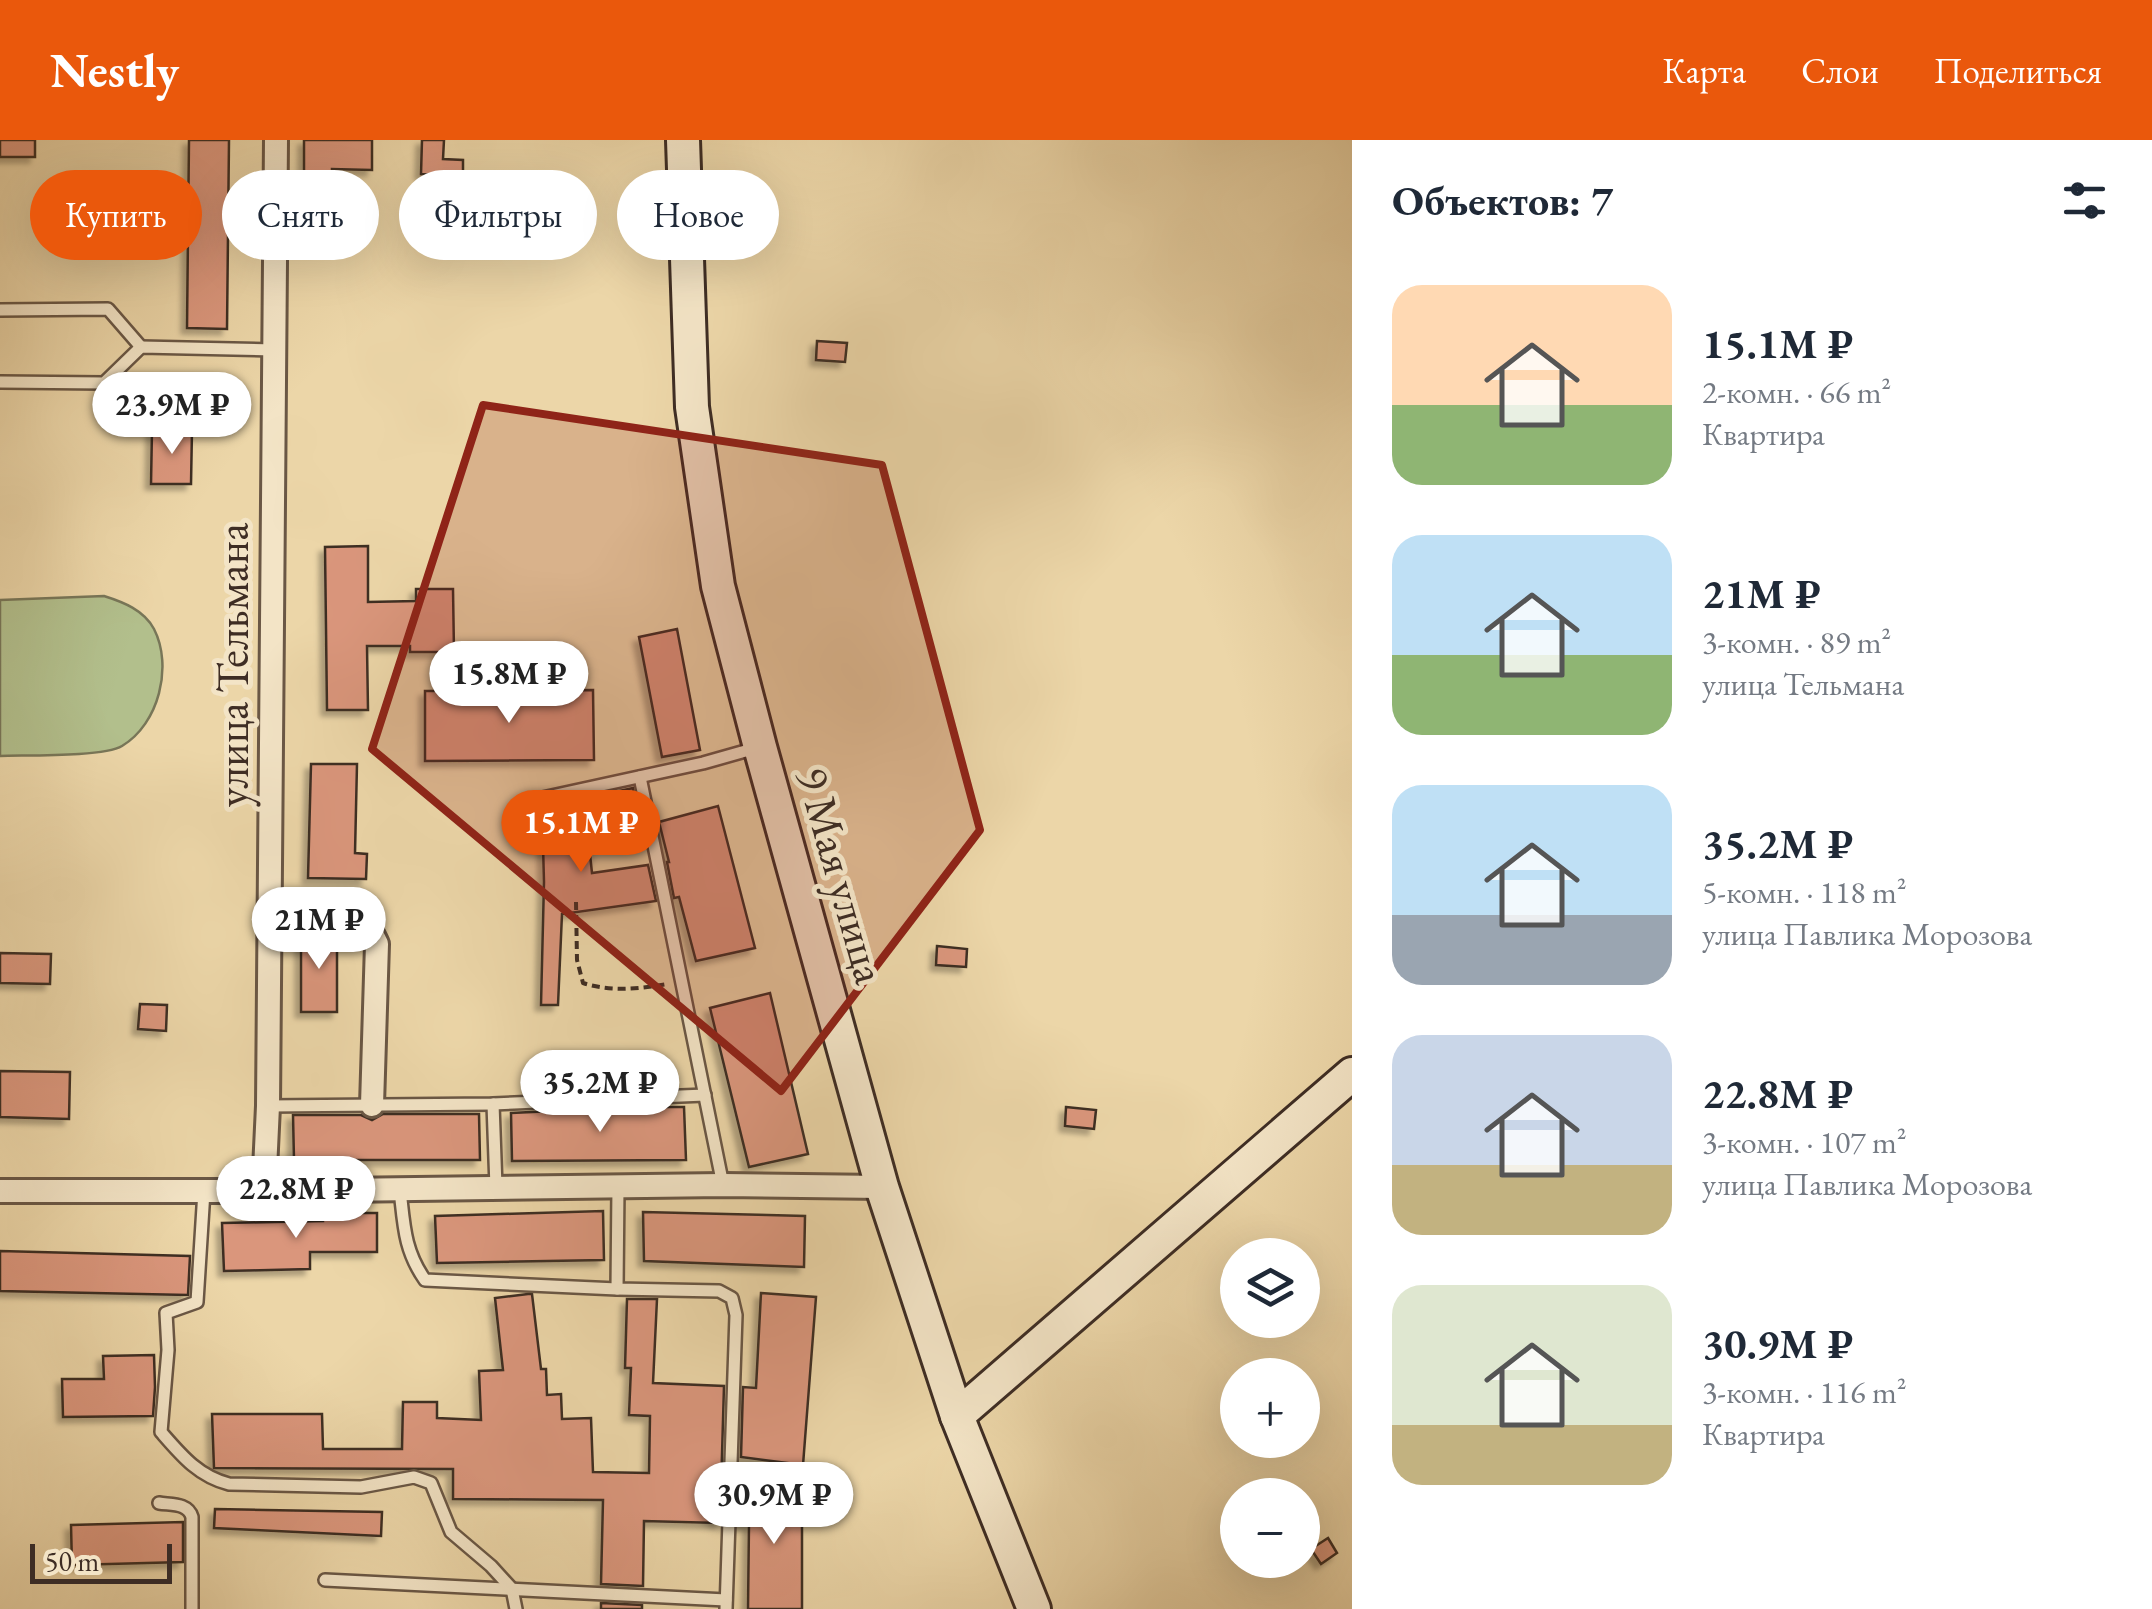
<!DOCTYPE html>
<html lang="ru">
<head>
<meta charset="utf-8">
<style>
	body { margin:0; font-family:"EB Garamond",serif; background:#f6f6f7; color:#1f2937; height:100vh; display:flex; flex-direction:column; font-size:38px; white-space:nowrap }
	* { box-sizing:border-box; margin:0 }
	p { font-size:32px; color:#747a83 }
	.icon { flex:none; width:55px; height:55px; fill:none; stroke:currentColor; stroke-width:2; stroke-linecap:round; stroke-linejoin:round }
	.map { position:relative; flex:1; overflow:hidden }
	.details { display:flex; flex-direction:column; background:#fff; width:800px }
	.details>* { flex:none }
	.top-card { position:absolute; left:30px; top:30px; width:950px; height:90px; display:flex; gap:20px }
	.buttons { position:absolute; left:1220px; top:1098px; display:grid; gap:20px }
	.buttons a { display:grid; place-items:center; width:100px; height:100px; border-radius:50%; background:#fff; box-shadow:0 10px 40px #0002; font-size:50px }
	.scale { position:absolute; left:30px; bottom:25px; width:142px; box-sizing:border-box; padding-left:10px; border:5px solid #3e2d24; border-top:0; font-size:28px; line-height:35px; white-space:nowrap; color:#3e2d24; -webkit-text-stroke:8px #f3e4c6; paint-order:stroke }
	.price { position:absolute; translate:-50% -85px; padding:0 22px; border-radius:35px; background:#fff; color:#222; font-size:32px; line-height:65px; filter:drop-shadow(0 2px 5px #0008) }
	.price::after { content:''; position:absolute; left:50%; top:60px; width:30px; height:22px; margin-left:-15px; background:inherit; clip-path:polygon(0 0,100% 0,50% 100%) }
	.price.selected { background:#ea580c; color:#fff }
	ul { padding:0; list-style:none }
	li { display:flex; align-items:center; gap:30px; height:250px; padding:0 40px }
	li span { display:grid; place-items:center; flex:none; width:280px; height:200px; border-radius:30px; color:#555 }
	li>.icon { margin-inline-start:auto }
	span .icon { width:120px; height:120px; fill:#fffc; stroke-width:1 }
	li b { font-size:42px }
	h2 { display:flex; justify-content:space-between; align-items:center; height:120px; padding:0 40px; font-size:42px }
	.chip { padding:0 35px; border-radius:45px; background:#fff; box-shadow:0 10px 40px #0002; font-size:35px; line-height:90px }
	.chip.selected { background:#ea580c; color:#fff }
	header { display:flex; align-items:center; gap:60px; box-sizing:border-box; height:140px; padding:0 50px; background:#ea580c; color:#fff }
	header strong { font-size:48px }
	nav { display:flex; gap:55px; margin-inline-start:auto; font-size:35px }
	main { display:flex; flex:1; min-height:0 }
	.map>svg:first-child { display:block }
</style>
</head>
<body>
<header>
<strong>Nestly</strong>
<nav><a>Карта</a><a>Слои</a><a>Поделиться</a></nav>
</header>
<main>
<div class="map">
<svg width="1352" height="1469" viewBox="0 0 1352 1469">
	<defs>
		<filter id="shadow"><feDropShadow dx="-5.5" dy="5.5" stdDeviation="2.5" flood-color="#0004"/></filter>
	</defs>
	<rect width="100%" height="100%" fill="#ecd6a8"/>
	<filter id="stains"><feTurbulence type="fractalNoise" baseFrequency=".002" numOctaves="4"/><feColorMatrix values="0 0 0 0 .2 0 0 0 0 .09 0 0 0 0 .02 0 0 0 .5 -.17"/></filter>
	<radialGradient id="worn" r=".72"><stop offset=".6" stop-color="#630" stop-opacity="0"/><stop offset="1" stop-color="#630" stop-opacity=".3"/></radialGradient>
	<path fill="#b2bf8c" stroke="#787658" stroke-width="2.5" d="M104 456C123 462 144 470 154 489 173 526 159 584 122 606 104 617 25 615 0 616V460Z"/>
	<g fill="#da967b" stroke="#3e2d24" stroke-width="2.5" filter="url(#shadow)">
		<rect x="0" y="0" width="35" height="17"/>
		<path d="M189 0H229L227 189 187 188Z"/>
		<path d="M304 0H372V30L332 29V35L304 34Z"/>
		<path d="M422 0H444L443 19 463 20V36L421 34Z"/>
		<path d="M817 201 847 203 845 222 816 220Z"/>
		<path d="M152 290H192L191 344H151Z"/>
		<path d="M368 406V462L416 461V449H453L454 512H410V506H367L368 570H327L325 407Z"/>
		<path d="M677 489 700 610 662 617 639 497Z"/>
		<path d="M593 550 594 620 425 621V551Z"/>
		<path d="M311 624H357L355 713 367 714 366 739 308 738Z"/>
		<path d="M633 648 637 669 587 686 592 733 648 725 656 761 562 774 558 865H541L544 742 542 668Z"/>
		<path d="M718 666 755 808 696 821 679 757 674 758 667 722H669L659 682Z"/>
		<rect x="301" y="793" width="36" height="79"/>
		<path d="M937 806 967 809 966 827 936 825Z"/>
		<path d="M0 813 51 814 50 844 0 843Z"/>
		<path d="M770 853 808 1014 749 1027 710 868Z"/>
		<path d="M140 864 167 865 166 891 138 889Z"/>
		<path d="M0 931 70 932 69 979 0 977Z"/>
		<path d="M640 967H684L686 1020 512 1021 511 973Z"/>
		<path d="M1066 967 1096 970 1094 989 1065 986Z"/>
		<path d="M383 974H479L480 1020H294L293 975H361L372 980Z"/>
		<path d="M603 1071 604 1120 437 1123 435 1076Z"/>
		<path d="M643 1072 805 1076 804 1127 644 1121Z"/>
		<path d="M323 1073H377V1112H310V1129L224 1131 222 1083 323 1081Z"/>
		<path d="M0 1111 190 1116 188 1155 0 1151Z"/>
		<path d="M761 1153 816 1157 803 1325 741 1317 743 1247 756 1248Z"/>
		<path d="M528 1154H532L541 1229H546L547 1255 561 1254 562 1279 591 1278 593 1332 649 1333 650 1276 629 1275 631 1228H625L627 1159H657L653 1243 724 1246 720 1383 644 1381 643 1446 601 1444 603 1360 453 1359V1329L214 1328 212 1274H322L323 1309H402L403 1262H437V1278L481 1280 479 1231 503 1230 495 1158Z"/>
		<path d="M154 1215 155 1247 153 1276 63 1277 62 1239H104L103 1216Z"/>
		<path d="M740 1348H802V1469H748L749 1384 738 1383Z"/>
		<path d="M215 1369 382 1372 381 1396 214 1388Z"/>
		<path d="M183 1382V1422L72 1425 71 1385Z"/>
		<path d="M1328 1398 1337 1413 1321 1424 1311 1409Z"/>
		<path d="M601 1463 642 1465V1469H601Z"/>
	</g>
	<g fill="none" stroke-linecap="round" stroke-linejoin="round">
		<defs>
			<g id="service">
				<path d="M0 170 108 169 141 207"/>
				<path d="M0 242 104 243 141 207 274 210"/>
				<path d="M640 637 723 1045"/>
				<path d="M533 660 703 623 756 608"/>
				<path d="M493 964 496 1047"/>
				<path d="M268 966 493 964 705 955"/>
				<path d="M400 1050C404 1085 404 1110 425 1140L617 1149 719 1151 732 1158 736 1175 726 1469"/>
				<path d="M204 1051 197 1162 166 1173 168 1210 161 1292C181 1315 198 1336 229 1344L361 1347 414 1337 431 1343 451 1392 491 1426 512 1449 516 1469"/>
				<path d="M617 1149 618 1047"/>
				<path d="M159 1363C172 1365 188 1363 192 1377V1469"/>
				<path d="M325 1440 726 1460"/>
			</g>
			<g id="minor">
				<path d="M270 771C298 769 341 763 365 783 370 788 374 798 377 804L372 965"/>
				<path d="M0 1051H264L723 1045 882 1047"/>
				<path d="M264 1051 268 966 276 0"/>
			</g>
			<g id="secondary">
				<path d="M683 0 692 267 718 446 760 607 882 1047 957 1276 1034 1469"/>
				<path d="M957 1276 1352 934"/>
			</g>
		</defs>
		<use href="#service" stroke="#6a5745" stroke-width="16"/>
		<use href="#minor" stroke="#6a5745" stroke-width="28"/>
		<use href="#secondary" stroke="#3e2d24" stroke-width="38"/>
		<path stroke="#3e2d24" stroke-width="4" stroke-dasharray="8 5" stroke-linecap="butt" d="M576 762 577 820 583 843C611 852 638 849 667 844"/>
		<use href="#service" stroke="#f3e4c6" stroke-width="11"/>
		<use href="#minor" stroke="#f3e4c6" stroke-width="22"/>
		<use href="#secondary" stroke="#f3e4c6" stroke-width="32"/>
	</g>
	<path fill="#8f2418" fill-opacity="0.2" stroke="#8f2418" stroke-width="8" stroke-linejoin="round" d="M483 265 882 325 980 690 781 951 372 609Z"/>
	<g text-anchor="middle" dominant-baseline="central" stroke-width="10" stroke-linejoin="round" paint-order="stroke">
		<g font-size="45" fill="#3e2d24" stroke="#f3e4c6">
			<text transform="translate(232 525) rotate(-90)">улица Тельмана</text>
			<text transform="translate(842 735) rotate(74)">9 Мая улица</text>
		</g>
	</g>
	<rect width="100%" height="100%" filter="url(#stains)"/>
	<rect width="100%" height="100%" fill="url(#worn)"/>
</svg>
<div class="buttons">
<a><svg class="icon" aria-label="layers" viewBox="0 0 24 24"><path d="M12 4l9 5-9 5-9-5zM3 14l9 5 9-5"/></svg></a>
<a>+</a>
<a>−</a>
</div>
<div class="scale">50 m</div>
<b class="price" style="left:172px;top:317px">23.9M ₽</b>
<b class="price" style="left:509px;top:586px">15.8M ₽</b>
<b class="price selected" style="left:581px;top:735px">15.1M ₽</b>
<b class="price" style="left:319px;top:832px">21M ₽</b>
<b class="price" style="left:600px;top:995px">35.2M ₽</b>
<b class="price" style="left:296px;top:1101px">22.8M ₽</b>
<b class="price" style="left:774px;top:1407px">30.9M ₽</b>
<div class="top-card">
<a class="chip selected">Купить</a>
<a class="chip">Снять</a>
<a class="chip">Фильтры</a>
<a class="chip">Новое</a>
</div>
</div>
<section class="details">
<h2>Объектов: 7<svg class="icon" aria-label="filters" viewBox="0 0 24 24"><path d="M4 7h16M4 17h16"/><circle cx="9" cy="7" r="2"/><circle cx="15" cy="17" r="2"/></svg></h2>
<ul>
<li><span style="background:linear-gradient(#ffd9b3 60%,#8fb573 0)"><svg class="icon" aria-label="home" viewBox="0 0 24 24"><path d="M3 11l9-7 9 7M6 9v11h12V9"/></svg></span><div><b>15.1M ₽</b><p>2-комн. · 66 m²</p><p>Квартира</p></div></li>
<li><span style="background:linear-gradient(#bfe0f5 60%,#8fb573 0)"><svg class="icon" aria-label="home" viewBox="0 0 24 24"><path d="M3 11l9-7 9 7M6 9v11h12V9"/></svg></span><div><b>21M ₽</b><p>3-комн. · 89 m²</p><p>улица Тельмана</p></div></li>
<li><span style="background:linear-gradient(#bfe0f5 65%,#9aa5b1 0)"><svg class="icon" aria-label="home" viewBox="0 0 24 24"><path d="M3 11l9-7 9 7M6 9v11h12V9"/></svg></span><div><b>35.2M ₽</b><p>5-комн. · 118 m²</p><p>улица Павлика Морозова</p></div></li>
<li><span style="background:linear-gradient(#c9d6e8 65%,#c2b280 0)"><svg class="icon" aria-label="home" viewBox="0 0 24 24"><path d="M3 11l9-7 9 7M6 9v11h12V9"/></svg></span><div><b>22.8M ₽</b><p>3-комн. · 107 m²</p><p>улица Павлика Морозова</p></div></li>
<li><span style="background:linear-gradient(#dfe7d0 70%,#c2b280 0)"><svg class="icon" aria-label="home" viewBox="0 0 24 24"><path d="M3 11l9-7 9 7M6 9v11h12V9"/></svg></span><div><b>30.9M ₽</b><p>3-комн. · 116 m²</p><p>Квартира</p></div></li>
</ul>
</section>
</main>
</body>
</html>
